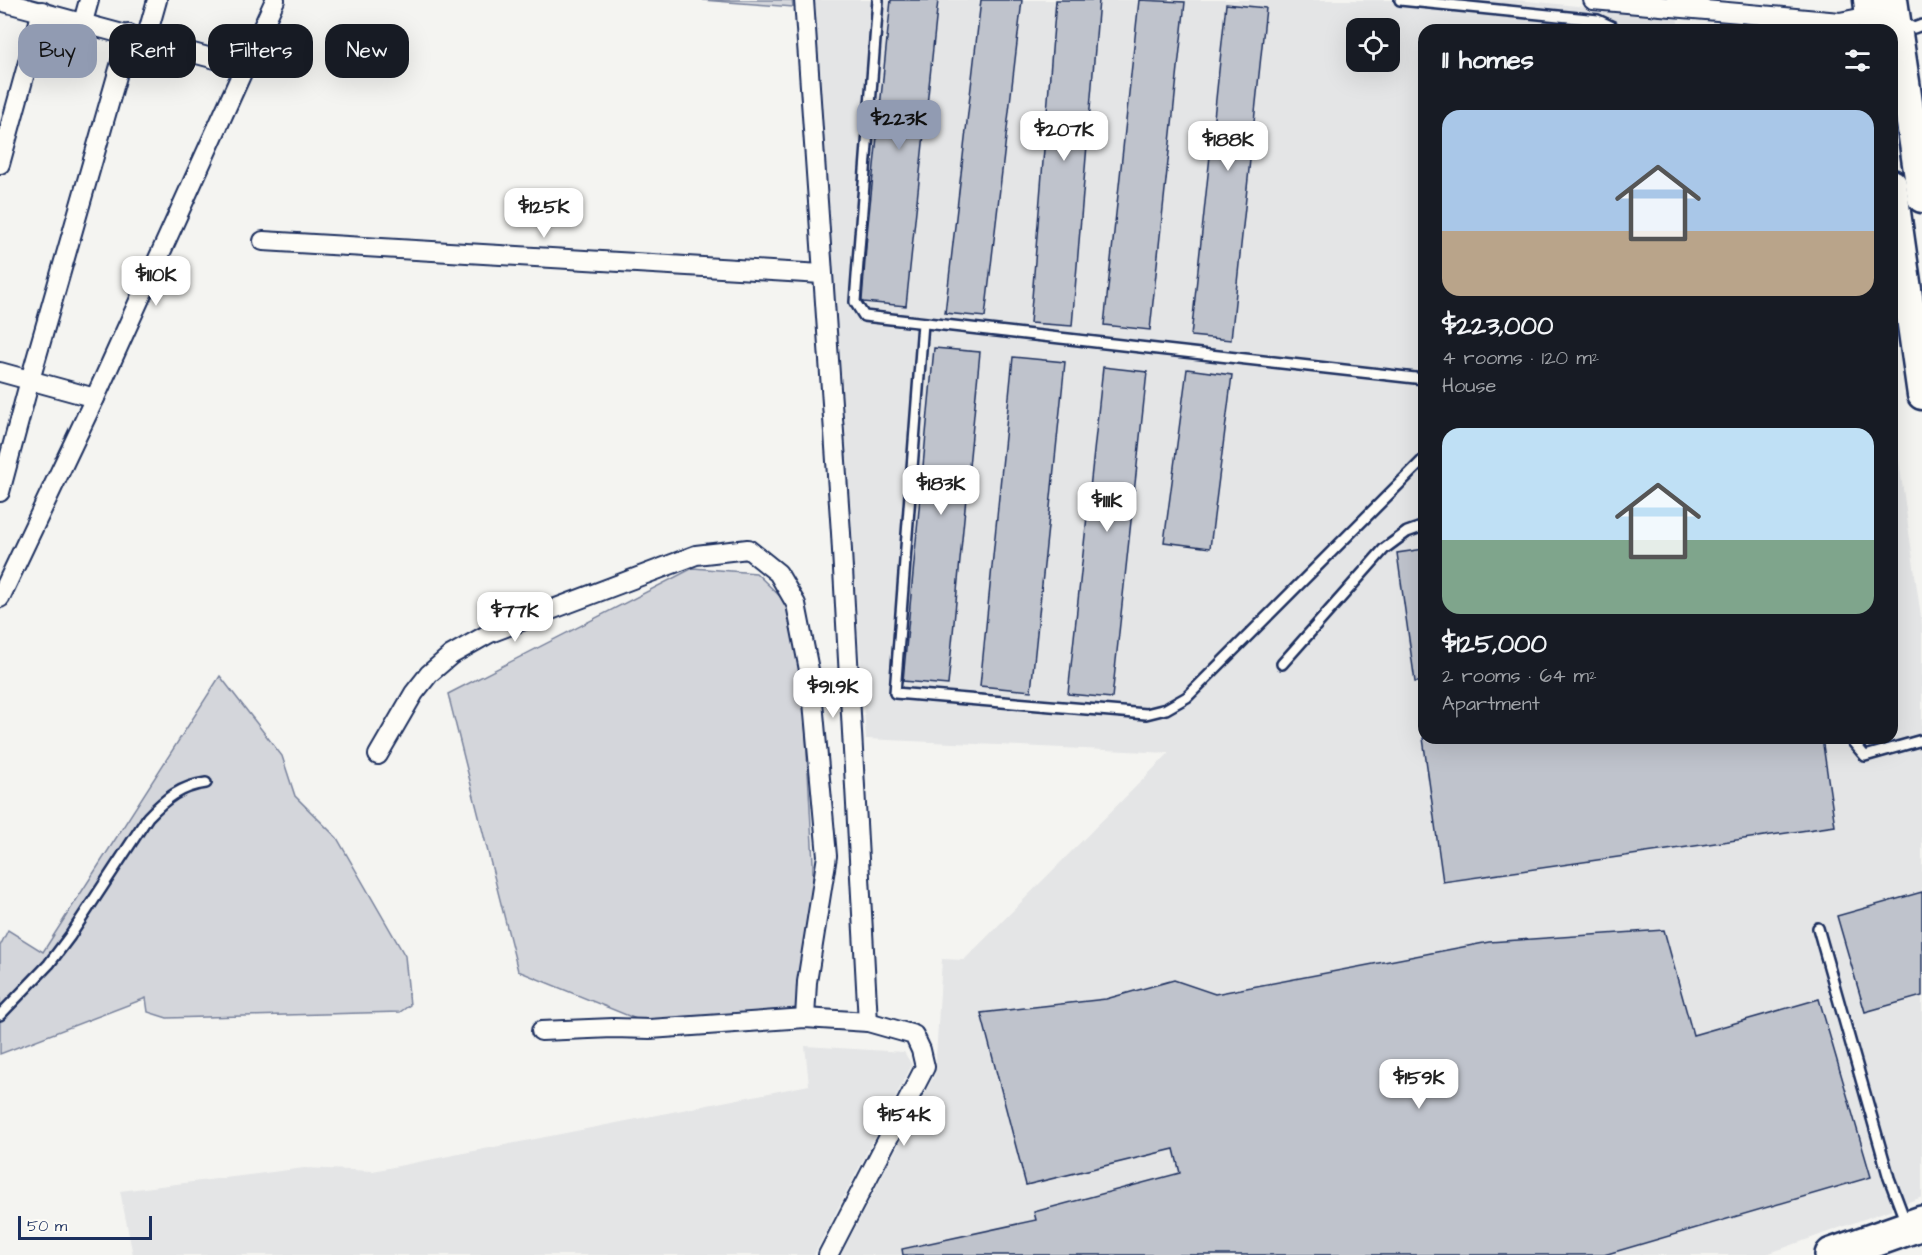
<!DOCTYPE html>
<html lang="en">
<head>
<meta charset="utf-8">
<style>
	body { margin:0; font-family:"Architects Daughter",sans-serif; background:#20242c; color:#f1f3f6; height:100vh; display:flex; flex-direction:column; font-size:22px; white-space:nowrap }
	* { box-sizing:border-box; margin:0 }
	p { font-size:20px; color:#9ea1a6 }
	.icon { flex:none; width:33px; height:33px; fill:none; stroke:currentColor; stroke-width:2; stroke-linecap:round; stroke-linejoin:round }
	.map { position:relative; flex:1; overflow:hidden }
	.side { position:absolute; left:1418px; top:24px; width:480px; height:720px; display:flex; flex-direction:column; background:#171b24; border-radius:18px; box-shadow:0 6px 24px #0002 }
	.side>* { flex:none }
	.hud { position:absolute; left:18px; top:24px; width:570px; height:54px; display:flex; gap:12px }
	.fabs { position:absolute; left:1346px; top:18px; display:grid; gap:12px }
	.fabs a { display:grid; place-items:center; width:54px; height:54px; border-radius:12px; background:#171b24; box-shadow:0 6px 24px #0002; font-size:30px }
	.scale { position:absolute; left:18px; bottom:15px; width:134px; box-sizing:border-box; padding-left:6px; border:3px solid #1b2f5e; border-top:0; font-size:16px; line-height:21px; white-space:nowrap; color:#1b2f5e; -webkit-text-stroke:4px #fdfcf7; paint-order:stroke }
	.price { position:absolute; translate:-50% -51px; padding:0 14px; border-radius:12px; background:#fff; color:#222; font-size:20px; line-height:39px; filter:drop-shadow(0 2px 3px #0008) }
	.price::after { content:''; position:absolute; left:50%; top:36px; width:18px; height:14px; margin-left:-9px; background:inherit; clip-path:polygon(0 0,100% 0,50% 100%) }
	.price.selected { background:#919bb2; color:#111 }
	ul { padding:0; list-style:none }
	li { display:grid; align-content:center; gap:12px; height:318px; padding:0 24px }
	li span { display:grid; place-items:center; height:186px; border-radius:18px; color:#555 }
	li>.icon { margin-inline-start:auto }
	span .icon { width:108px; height:108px; fill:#fffc; stroke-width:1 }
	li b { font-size:26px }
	h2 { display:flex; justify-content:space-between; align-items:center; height:72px; padding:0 24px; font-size:26px }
	.tag { padding:0 21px; border-radius:18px; background:#171b24; box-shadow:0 6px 24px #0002; font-size:21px; line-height:54px }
	.tag.selected { background:#919bb2; color:#111 }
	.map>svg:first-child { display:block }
</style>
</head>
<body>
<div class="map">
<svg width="1922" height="1255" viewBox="0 0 1922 1255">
	<rect width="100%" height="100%" fill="#f4f4f1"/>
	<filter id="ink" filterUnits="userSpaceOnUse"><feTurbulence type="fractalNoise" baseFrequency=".0167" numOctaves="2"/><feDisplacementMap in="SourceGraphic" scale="12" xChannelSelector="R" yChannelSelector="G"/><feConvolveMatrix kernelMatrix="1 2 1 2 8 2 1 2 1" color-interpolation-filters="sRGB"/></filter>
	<g filter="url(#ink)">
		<g fill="#e4e5e6" fill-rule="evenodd">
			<path d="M813 0H1516L1677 16 1679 30H1424V738H1892V411L1922 624V1197L1906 1203 1904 1198 1890 1203 1892 1209 1764 1255H841L935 1074 942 959 964 960 1169 753 866 739ZM1356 28H1389V62H1356Z"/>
			<path d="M805 1046 904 1052 912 1065 814 1255H133L120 1191 304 1168 373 1171 809 1085Z"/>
		</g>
		<g fill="#d4d6db" stroke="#78829c" stroke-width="1.5">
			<path d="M702 0H792L793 7Z"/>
			<path d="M693 568 756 573 787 603 803 682 813 862 811 1016 656 1027 518 971 448 694Z"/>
			<path d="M220 676 282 756 295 796 337 838 405 956 410 1005 400 1012 167 1018 148 1012 146 998 0 1054V946L8 930 43 952Z"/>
		</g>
		<g fill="#bfc3cc" stroke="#1b2f5e" stroke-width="1.5">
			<path d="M891 0H938L906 306 863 302 862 300 867 234Z"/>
			<path d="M981 0H1022L985 317 945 313Z"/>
			<path d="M1056 0H1099L1072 326 1030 323Z"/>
			<path d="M1139 0 1185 2 1150 330 1104 325Z"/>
			<path d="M1226 4 1266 8 1231 340 1191 336Z"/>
			<path d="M934 348 980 352 948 685 903 681Z"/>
			<path d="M1013 357 1065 362 1031 691 980 686Z"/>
			<path d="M1103 367 1147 372 1112 698 1068 694Z"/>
			<path d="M1187 369 1232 375 1210 548 1164 542Z"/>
			<path d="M1424 549V682H1415L1397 553Z"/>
			<path d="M1423 738H1822L1835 826 1443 882Z"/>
			<path d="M1922 892V996L1865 1012 1837 916Z"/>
			<path d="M1664 930 1693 1035 1819 999 1871 1177 1604 1255H903L902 1249 1036 1220 1034 1212 1180 1173 1174 1149 1026 1185 981 1013 1106 999 1174 980 1215 994 1489 942Z"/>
		</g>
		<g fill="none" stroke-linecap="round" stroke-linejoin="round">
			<defs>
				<g id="lane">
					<path d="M878 0 855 302 864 316 1424 379"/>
					<path d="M1400 0 1598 20 1613 27 1614 30"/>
					<path d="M1902 22 1914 28 1922 25"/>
					<path d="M923 323 895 693 1146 714 1166 709 1187 697 1424 459"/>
					<path d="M1282 664 1384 549 1407 532 1424 526"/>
					<path d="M1852 738 1853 742 1865 756 1922 740"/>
					<path d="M1818 928 1889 1178 1906 1223"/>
					<path d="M0 1015 49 964 70 936 148 817C165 799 181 786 206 783"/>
				</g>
				<g id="street">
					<path d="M804 0 841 533 868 1022"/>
					<path d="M1593 0 1840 22 1870 16 1881 17"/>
					<path d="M0 1 245 67"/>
					<path d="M83 22 89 0"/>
					<path d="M146 39 157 0"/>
					<path d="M0 164 42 11"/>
					<path d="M263 241 822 274"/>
					<path d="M0 372 95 398"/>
					<path d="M0 492 30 380 129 34"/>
					<path d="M0 598 95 398 275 0"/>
					<path d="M378 755 414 693 429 674 451 655 490 633 696 555 748 549 778 573 796 604 811 680 827 856 807 982 805 1018"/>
					<path d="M541 1031 613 1028 650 1029 805 1018 868 1022 914 1035 921 1050 925 1067 828 1255"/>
				</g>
				<g id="primary">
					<path d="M1868 0 1872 30"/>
					<path d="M1893 0 1922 198"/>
					<path d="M1892 184 1922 395"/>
				</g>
				<path id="highway" d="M1832 1255 1922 1223"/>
			</defs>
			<use href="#lane" stroke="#1b2f5e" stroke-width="14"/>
			<use href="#street" stroke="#1b2f5e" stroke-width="22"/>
			<use href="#primary" stroke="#1b2f5e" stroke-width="33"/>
			<use href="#highway" stroke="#1b2f5e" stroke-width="38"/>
			<use href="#lane" stroke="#fdfcf7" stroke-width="9"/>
			<use href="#street" stroke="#fdfcf7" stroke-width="18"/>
			<use href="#primary" stroke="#fdfcf7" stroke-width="28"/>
			<use href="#highway" stroke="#fdfcf7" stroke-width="33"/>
		</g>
	</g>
</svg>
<div class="fabs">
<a><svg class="icon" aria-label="locate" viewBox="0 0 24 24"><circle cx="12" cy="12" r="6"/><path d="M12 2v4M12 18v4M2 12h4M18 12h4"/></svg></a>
</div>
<div class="scale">50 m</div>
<b class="price selected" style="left:899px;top:151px">$223K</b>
<b class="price" style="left:1064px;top:162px">$207K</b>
<b class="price" style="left:1228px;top:172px">$188K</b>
<b class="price" style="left:544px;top:239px">$125K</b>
<b class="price" style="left:156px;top:307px">$110K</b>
<b class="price" style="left:941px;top:516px">$183K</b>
<b class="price" style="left:1107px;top:533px">$111K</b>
<b class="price" style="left:515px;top:643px">$77K</b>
<b class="price" style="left:833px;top:719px">$91.9K</b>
<b class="price" style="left:1419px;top:1110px">$159K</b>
<b class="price" style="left:904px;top:1147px">$154K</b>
<div class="hud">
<a class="tag selected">Buy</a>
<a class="tag">Rent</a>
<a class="tag">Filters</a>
<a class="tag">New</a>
</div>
<section class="side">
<h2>11 homes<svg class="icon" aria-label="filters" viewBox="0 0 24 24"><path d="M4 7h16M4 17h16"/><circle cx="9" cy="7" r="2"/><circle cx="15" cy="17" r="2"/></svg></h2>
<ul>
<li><span style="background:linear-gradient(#a9c7e8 65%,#b9a48a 0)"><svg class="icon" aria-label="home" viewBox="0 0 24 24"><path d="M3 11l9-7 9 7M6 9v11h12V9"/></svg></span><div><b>$223,000</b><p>4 rooms · 120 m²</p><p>House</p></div></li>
<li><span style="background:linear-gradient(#bfe0f5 60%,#7fa58c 0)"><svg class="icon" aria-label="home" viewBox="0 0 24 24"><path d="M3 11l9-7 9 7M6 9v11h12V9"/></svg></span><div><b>$125,000</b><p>2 rooms · 64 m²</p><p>Apartment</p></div></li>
</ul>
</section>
</div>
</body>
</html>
